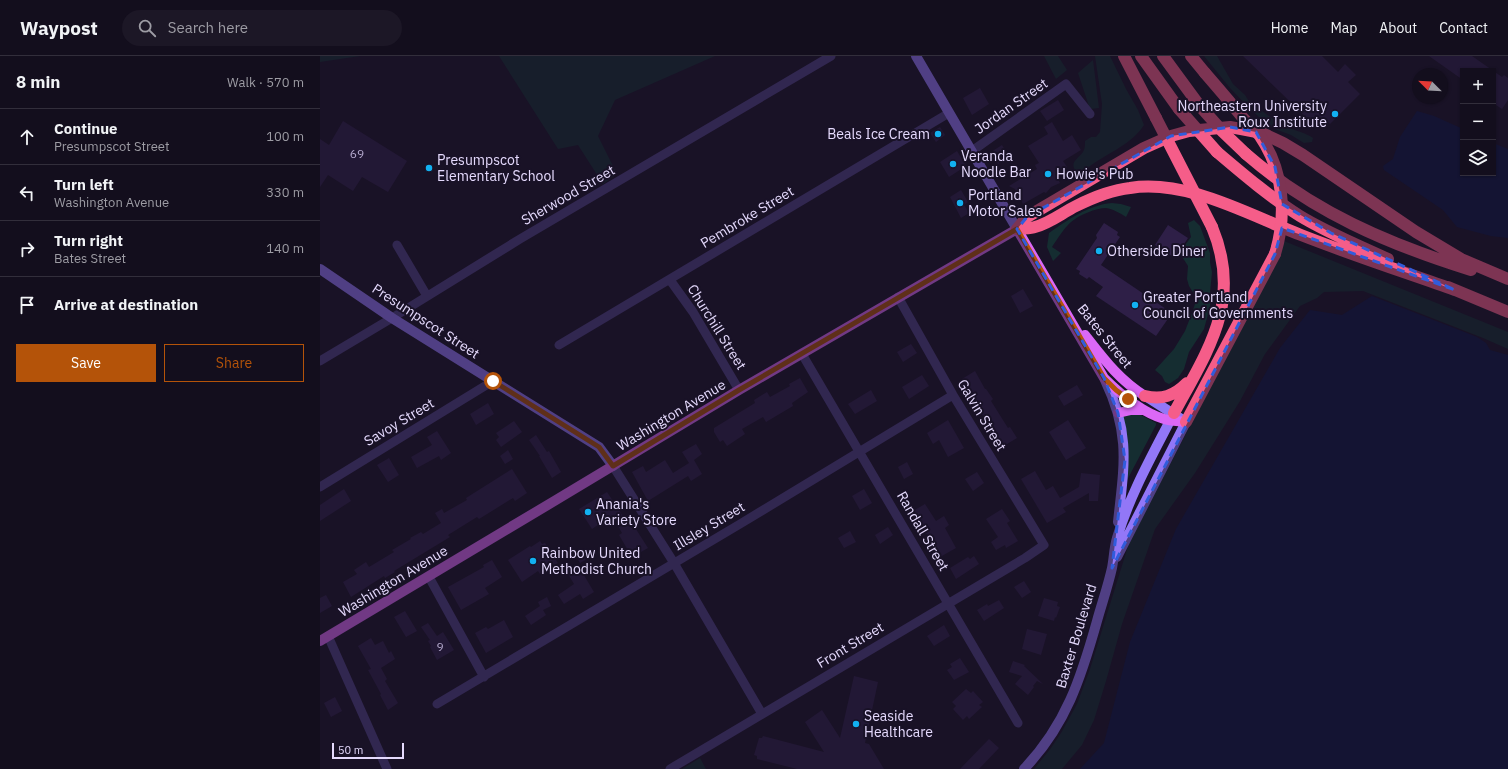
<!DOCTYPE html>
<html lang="en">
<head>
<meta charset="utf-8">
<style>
	:root { --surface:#130e1d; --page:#1c1726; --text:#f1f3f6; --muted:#9d9ca4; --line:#322e3b; --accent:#b45309 }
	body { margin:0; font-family:"IBM Plex Sans",sans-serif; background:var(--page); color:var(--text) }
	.controls { position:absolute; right:12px; top:12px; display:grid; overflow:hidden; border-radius:0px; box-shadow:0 1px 3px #0004 }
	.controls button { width:36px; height:36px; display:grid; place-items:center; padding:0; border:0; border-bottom:1px solid var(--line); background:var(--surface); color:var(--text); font:20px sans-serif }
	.compass { position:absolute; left:1092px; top:12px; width:36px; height:36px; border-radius:50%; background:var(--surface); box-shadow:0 1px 3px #0004; rotate:294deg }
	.scale { position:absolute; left:12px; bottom:10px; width:72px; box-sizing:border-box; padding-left:4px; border:2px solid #e5dafd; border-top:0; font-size:11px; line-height:14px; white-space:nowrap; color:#e5dafd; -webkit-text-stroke:3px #191227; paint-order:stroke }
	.stop { position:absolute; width:12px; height:12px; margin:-9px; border:3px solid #b45309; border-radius:50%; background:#fff }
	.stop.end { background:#b45309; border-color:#fff; box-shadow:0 1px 4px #0008 }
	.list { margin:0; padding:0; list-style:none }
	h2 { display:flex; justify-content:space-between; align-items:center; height:52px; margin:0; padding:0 16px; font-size:17px }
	h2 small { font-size:13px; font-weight:400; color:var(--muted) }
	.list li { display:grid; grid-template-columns:26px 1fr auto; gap:12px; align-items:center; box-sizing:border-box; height:56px; padding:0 16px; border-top:1px solid var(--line) }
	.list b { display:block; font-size:15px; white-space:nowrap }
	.list p { margin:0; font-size:13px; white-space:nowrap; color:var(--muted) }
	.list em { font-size:13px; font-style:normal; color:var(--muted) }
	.actions { display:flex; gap:8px; padding:12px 16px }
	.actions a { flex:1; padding:9px 0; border:1px solid var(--accent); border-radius:0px; text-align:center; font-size:14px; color:var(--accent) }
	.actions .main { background:var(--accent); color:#fff }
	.icon { flex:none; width:22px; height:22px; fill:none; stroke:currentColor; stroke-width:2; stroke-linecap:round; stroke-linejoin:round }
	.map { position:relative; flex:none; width:1188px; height:713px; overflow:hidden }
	header { display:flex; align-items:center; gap:24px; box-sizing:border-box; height:56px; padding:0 20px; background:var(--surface); border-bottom:1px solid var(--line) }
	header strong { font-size:19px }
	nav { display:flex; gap:22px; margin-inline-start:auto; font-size:14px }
	.search { width:280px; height:36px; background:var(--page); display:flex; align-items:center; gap:10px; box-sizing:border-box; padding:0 14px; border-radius:22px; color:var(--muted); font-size:15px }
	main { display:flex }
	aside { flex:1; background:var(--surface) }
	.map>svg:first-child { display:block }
</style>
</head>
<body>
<header>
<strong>Waypost</strong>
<div class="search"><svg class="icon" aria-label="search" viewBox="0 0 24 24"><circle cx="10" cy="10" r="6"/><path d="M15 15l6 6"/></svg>Search here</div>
<nav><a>Home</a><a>Map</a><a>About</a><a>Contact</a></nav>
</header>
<main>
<aside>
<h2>8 min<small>Walk · 570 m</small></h2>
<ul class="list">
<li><svg class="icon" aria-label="ahead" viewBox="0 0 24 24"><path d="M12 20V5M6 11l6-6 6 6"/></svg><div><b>Continue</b><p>Presumpscot Street</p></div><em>100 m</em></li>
<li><svg class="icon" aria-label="left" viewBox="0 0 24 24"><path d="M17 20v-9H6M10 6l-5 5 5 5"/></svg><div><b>Turn left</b><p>Washington Avenue</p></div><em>330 m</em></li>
<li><svg class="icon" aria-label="right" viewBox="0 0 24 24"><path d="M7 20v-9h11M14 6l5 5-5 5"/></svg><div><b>Turn right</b><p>Bates Street</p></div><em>140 m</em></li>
<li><svg class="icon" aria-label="arrive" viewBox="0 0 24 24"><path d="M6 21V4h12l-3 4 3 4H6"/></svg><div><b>Arrive at destination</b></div></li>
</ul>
<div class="actions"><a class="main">Save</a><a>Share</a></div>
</aside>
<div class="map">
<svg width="1188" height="713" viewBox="0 0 1188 713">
	<rect width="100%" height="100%" fill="#191227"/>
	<!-- green -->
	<path fill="#152d31" d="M 0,0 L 40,0 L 0,6 Z
		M 179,0 L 395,0 L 295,44 L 278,80 L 297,118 L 283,128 L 258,89 L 238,93 Z
		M 724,0 L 738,0 L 747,14 L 736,23 Z
		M 775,0 L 790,0 L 806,33 L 818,54 L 824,69 C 810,91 783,98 764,115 L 757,116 C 748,107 758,103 763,96 C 765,93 765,89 765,85 L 771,81 L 776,81 L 780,76 L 782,48 Z
		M 884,0 L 897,0 L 913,28 L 925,39 L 930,47 L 934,48 C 944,58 959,67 972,73 C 979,76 986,77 993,82 L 992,86 L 984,87 L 971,79 L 952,72 L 948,69 L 929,52 L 910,32 Z
		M 773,4 L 779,52 L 770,53 L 758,17 Z
		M 792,147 L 801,148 L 811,151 L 806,161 C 800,157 793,153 786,152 C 776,152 759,159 751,166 C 744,172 738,182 732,191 L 741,197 L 733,205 L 727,191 L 729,177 C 748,164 768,149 792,147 Z
		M 874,164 L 880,170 L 890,197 L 890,206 L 892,216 L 890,237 L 890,251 L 884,273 L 869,296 L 864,313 L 858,322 L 849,328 L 845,326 L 842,320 L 835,314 L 854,293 L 865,275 L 872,257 L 875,248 L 874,238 L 869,230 L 867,223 L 868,210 L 861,199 L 862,193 L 871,181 L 868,167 Z
		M 964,185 L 1188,276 L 1188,293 L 1163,282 L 1043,235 L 1004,236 L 997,242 L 980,250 L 945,298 L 920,345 L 875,417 L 835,473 L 802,568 L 786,625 L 774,664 L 762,689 L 742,713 L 714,713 L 731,692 L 741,677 L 757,648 L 770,613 L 809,487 L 889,334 Z
		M 815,356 L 836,367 L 836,369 L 804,430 L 802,358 Z
		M 380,702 L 386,713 L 362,713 Z"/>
	<!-- water -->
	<path fill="#0e1744" d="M 1097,55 L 1114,60 L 1143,73 L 1143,117 L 1173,117 L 1173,87 L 1188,93 L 1188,182 L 1171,180 L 1137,171 L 1123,154 L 1064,114 L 1063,110 L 1073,103 L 1080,81 Z
		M 1052,240 L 1157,281 L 1166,287 L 1170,294 L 1188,299 L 1188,713 L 760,713 L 784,687 L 810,586 L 856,473 L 960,292 L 990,254 L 1022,259 Z"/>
	<!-- building -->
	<path fill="#2e1f47" d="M 923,0 L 1002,0 L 1018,16 L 1025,8 L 1036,19 L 1028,26 L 1040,38 L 1010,68 L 1004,62 L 1000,67 L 995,61 L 991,66 Z
		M 1109,0 L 1152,0 L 1182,21 L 1184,19 L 1188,22 L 1188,44 L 1182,53 L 1173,47 L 1173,15 L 1143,15 L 1143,24 Z
		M 660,32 L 669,48 L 652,59 L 643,42 Z
		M 738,44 L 744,54 L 727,65 L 720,55 Z
		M 23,65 L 87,105 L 68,136 L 42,121 L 33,135 L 8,119 L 0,131 L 0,83 L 9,89 Z
		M 732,66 L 743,85 L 752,79 L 761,94 L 743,105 L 747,111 L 735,118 L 740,127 L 731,131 L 726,137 L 724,136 L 703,148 L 695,133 L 689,130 L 717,113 L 715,109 L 719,107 L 708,90 L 728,78 L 724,71 Z
		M 620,71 L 625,79 L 616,86 L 610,77 Z
		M 682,89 L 689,101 L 678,108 L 671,96 Z
		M 637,95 L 646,110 L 629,121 L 620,106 Z
		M 641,134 L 648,146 L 644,149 L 649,157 L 641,162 L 630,141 Z
		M 784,167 L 798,176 L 797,179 L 800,181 L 781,209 L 852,257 L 836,280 L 776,240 L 783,231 L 769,221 L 767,223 L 759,218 L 760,215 L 756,213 L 777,182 L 776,179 Z
		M 848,169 L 868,182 L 855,202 L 835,189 Z
		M 703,233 L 713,250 L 700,257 L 691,240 Z
		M 591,288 L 597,297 L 583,306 L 577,296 Z
		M 655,315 L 665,333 L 666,333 L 673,343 L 671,345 L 688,372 L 690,371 L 697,382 L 682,391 L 652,342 L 653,341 L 642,323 Z
		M 602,319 L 609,330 L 589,343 L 582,331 Z
		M 480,322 L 488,336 L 472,347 L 473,350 L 446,366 L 443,361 L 422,373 L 425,378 L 407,390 L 403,384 L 400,386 L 394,376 L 394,372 L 435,347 L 434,344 L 447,336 L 450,341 L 470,330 L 469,328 Z
		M 757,329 L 763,339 L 744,350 L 738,340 Z
		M 551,334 L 557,345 L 535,358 L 528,348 Z
		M 168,347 L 174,358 L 156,369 L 150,358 Z
		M 628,364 L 644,392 L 628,401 L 619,384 L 613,388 L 607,377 Z
		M 748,364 L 766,392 L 746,404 L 729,376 Z
		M 194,365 L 202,376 L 181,391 L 176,384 L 179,381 L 176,377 Z
		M 117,375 L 131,397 L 121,404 L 119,400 L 97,412 L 91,401 L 112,389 L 107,381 Z
		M 216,379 L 227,396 L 229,395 L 241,416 L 232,422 L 219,400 L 220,400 L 209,384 Z
		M 376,388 L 382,398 L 374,404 L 382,418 L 371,425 L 368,420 L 328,445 L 312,416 L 323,410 L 326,416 L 345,404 L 353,417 L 369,407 L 362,396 Z
		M 188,394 L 193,403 L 185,408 L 180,400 Z
		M 69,402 L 79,419 L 68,426 L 57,409 Z
		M 587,406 L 593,418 L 584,423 L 578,411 Z
		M 192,413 L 207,437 L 195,445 L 193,442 L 159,463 L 157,461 L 128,479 L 130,481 L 74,515 L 75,516 L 65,522 L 64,520 L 31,541 L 23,526 L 37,518 L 34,514 L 46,506 L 49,511 L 74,496 L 72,494 L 91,483 L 90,482 L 101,476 L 103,478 L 121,467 L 115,457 L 122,453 L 124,457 L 147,444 L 146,442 Z
		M 715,415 L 726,434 L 733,430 L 740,442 L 759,431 L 761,417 L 780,419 L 778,445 L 769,445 L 769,437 L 743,452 L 746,456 L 727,467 L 701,423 Z
		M 657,416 L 664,427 L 653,435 L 645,423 Z
		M 24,433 L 31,445 L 0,465 L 0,449 Z
		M 544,433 L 552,447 L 540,454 L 532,440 Z
		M 287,436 L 311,472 L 314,470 L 328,492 L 312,501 L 299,479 L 302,477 L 294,463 L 290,466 L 288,462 L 272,473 L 259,453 Z
		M 605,448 L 616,465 L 624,460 L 629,469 L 625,472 L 636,492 L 620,501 L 593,455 Z
		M 682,453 L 690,465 L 687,467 L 698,485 L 686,492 L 685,489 L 676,494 L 671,486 L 678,481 L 666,463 Z
		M 568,471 L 573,479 L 560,488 L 555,479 Z
		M 530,475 L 536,486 L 524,492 L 518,482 Z
		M 220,485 L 222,488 L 225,487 L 238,507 L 220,518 L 218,515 L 202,526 L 188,504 L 210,490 L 211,491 Z
		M 265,495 L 269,502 L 260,507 L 256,500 Z
		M 654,500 L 659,508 L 636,523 L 630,512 L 648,501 L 650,503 Z
		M 172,504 L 182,521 L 165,532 L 169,538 L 141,554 L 128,531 L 164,511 L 163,509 Z
		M 259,511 L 274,536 L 263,543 L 260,538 L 244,548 L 238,539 L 254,528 L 248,518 Z
		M 704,525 L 711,536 L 702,542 L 694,531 Z
		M 6,539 L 12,550 L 0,557 L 0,542 Z
		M 227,541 L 231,550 L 223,554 L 226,559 L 211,569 L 205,560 L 220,550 L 218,546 Z
		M 724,542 L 738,546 L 737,550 L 740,551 L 736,562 L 735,561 L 734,565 L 718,560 Z
		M 679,544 L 684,552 L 664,565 L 657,554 L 667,548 L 668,550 Z
		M 85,555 L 97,575 L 86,581 L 74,561 Z
		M 184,564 L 193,581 L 166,597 L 155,577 L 166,571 L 168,573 Z
		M 108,567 L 117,580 L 123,576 L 134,594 L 117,604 L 110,591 L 111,590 L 108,585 L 110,584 L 101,571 Z
		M 624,569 L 630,580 L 614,590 L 607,580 Z
		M 707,573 L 727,578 L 721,599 L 702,593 Z
		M 51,582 L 55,589 L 63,585 L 69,597 L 71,595 L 75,603 L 61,612 L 67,623 L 65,625 L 78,647 L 68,654 L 60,639 L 61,638 L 48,614 L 51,613 L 38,590 Z
		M 640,602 L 649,616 L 634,624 L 627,614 L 632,611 L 630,608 Z
		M 693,605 L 705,609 L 704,610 L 723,628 L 717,625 L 713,630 L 714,631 L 708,639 L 695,628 L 702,620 L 689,616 Z
		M 534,620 L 558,626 L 545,687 L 549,688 L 564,713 L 477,713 L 437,703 L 437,700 L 434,699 L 439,682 L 442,682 L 443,680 L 504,696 L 485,666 L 502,654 L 520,682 Z
		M 646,633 L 651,637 L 653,635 L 663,646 L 659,649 L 662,651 L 649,663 L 647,660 L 643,664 L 633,653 L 636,650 L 632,646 Z
		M 15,641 L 22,655 L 11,661 L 4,647 Z
		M 669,683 L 679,692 L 659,713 L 640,713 Z"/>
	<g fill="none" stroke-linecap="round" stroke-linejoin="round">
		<!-- street -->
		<path stroke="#4f4083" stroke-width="9" d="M 652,95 L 746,28 L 770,58
			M 77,189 L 107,240
			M 350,224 L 373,256 L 419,334
			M 239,289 L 629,57
			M 482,298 L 698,667
			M 0,305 L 72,262 L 200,183 L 511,0
			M 293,410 L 354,507 L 442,658
			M 0,431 L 173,325
			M 109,521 L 164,621
			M 8,580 L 67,713
			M 117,648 L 420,468 L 633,339
			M 350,713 L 705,502 L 724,489 L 633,339 L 578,241"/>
		<!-- secondary -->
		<path stroke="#9277f7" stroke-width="10" d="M 596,0 L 697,173
			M 0,213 L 72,262 L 279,391 L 293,410
			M 785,324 C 811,378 804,410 798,466
			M 797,501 L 866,366 L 827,341
			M 704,713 C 746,669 761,622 777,565 C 782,547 788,530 792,512 C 794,502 794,492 797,482 C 810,438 833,398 854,357"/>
		<!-- primary -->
		<path stroke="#db68f6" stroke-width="10" d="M 765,279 C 783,302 799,324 825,340
			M 798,357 L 811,354 L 824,354
			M 0,585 L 236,444 L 419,334 L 697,173 L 784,322 C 800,338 821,356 844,363 C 851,365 858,365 866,366"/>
		<!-- highway -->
		<path stroke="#f55d89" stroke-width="12" d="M 804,0 L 836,62
			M 821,0 L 859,53
			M 843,0 L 879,49
			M 871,0 L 885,17
			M 897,96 C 924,119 950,141 980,160 C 1008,177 1038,189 1068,203
			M 926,98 C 993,156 1068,188 1151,214
			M 697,173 L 707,161 L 824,92 L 851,80 L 869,75 L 910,71 L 921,73 L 942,77 L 963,87 L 983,99 L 1096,176 L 1141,203 L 1188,223
			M 697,173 C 703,172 710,173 715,171 C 730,167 742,157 756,150 C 772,142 792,134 810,132 C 867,123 929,159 981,179 C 1032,199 1084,216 1135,234
			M 1128,231 L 1188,256
			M 825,340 C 842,344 854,340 867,327
			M 854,357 C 888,294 923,245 892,171
			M 866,366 L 955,198"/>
		<!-- highway-bridge -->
		<path stroke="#f55d89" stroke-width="12" d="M 885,17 C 898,32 911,47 923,62 C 929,68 935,74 940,80 C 964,115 967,159 955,198
			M 879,49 L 903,76 L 926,98
			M 859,53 L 897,96
			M 836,62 L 892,171"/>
	</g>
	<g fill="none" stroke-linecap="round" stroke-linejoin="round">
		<!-- route -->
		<path stroke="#b45309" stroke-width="5" d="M 173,325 L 279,391 L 293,410 L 419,334 L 697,173 L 784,322 L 796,334 L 808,343"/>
	</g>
	<!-- marked area -->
	<path d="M0 0H1188V713H0ZM 910,71 L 936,76 L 955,111 L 962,148 L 1011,177 L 1135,234 L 962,172 L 955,198 L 941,225 L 792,512 L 805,404 L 798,357 L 784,322 L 697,173 L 707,161 L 851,80 Z" fill="#191227" fill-opacity=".55" fill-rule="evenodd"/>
	<path fill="none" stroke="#315cdc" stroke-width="3" stroke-dasharray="8 5" stroke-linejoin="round" d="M 910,71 L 936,76 L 955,111 L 962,148 L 1011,177 L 1135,234 L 962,172 L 955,198 L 941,225 L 792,512 L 805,404 L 798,357 L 784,322 L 697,173 L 707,161 L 851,80 Z"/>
	<!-- markers -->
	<g fill="#12b1f1" stroke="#191227" stroke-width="1.5">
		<circle cx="1015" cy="58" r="4"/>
		<circle cx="618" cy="78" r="4"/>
		<circle cx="633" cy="108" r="4"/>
		<circle cx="109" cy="112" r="4"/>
		<circle cx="728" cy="118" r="4"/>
		<circle cx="640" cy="147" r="4"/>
		<circle cx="779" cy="195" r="4"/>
		<circle cx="815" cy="249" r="4"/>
		<circle cx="268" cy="456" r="4"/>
		<circle cx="213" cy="505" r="4"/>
		<circle cx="536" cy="668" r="4"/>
	</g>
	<g text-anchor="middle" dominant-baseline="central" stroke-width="4" stroke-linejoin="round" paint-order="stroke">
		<!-- number labels -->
		<g font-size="12" fill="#b7abd0">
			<text x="37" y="97">69</text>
			<text x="120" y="590">9</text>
		</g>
		<!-- street labels -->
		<g font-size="14" fill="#e5dafd" stroke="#191227">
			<text transform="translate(691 50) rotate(-35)">Jordan Street</text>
			<text transform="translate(248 139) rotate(-30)">Sherwood Street</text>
			<text transform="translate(427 161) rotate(-31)">Pembroke Street</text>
			<text transform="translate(106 265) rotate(33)">Presumpscot Street</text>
			<text transform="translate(397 271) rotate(58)">Churchill Street</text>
			<text transform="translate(785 280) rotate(51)">Bates Street</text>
			<text transform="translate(351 359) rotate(-31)">Washington Avenue</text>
			<text transform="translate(662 359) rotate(59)">Galvin Street</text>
			<text transform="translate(79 366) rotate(-31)">Savoy Street</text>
			<text transform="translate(389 470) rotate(-31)">Illsley Street</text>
			<text transform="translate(603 475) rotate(60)">Randall Street</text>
			<text transform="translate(73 525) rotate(-31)">Washington Avenue</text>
			<text transform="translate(756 580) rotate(-73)">Baxter Boulevard</text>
			<text transform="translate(530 589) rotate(-31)">Front Street</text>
		</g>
		<!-- poi labels -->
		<g font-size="14" fill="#e5dafd" stroke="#191227" text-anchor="start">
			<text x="1007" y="50" text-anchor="end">Northeastern University<tspan x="1007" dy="16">Roux Institute</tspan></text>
			<text x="610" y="78" text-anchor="end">Beals Ice Cream</text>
			<text x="641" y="100">Veranda<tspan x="641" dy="16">Noodle Bar</tspan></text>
			<text x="117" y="104">Presumpscot<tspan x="117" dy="16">Elementary School</tspan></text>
			<text x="736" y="118">Howie's Pub</text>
			<text x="648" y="139">Portland<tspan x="648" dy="16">Motor Sales</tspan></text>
			<text x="787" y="195">Otherside Diner</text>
			<text x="823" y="241">Greater Portland<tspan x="823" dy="16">Council of Governments</tspan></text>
			<text x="276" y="448">Anania's<tspan x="276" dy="16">Variety Store</tspan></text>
			<text x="221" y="497">Rainbow United<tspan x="221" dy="16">Methodist Church</tspan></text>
			<text x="544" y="660">Seaside<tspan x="544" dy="16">Healthcare</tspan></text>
		</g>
	</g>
</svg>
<div class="controls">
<button>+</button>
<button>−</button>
<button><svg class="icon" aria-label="layers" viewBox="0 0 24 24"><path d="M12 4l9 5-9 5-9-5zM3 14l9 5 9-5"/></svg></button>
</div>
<svg class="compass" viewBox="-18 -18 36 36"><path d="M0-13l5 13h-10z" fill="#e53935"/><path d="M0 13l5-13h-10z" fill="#9d9ca4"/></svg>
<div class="scale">50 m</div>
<div class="stop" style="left:173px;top:325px"></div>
<div class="stop end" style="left:808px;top:343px"></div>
</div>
</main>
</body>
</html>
